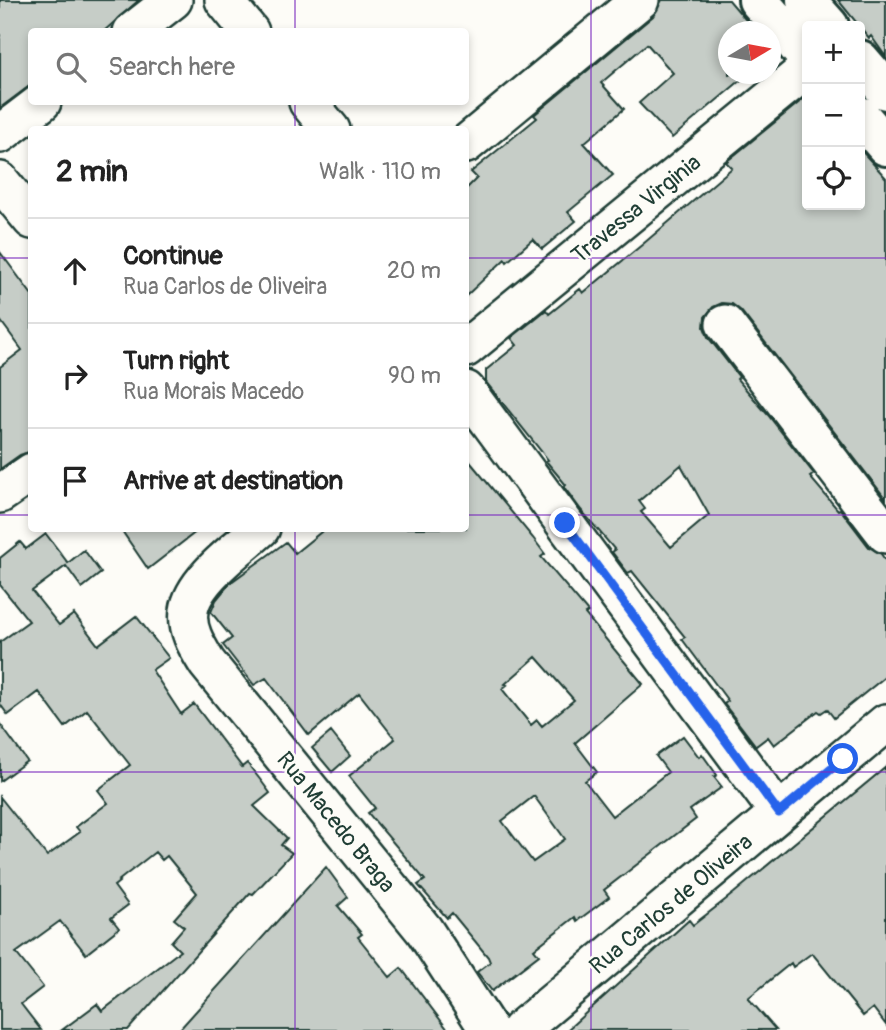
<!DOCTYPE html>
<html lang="en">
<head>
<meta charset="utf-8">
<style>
	:root { --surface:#fff; --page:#f2f2f2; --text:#222; --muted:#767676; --line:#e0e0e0 }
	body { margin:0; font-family:Pangolin,sans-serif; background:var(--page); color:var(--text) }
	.controls { position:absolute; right:21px; top:21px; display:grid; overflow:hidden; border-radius:7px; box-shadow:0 4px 10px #0003 }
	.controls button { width:63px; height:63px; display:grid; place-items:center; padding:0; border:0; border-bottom:2px solid var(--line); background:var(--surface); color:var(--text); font:35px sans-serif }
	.compass { position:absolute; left:718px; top:21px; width:63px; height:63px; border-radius:50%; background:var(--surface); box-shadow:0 4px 10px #0003; rotate:80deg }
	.stop { position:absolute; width:21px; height:21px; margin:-16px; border:5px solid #2563eb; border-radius:50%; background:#fff }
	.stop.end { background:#2563eb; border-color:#fff; box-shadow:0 2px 7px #0008 }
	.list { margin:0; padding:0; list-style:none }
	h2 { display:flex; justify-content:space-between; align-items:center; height:91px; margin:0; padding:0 28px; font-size:30px }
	h2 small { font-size:23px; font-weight:400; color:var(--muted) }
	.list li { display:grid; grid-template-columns:46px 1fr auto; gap:21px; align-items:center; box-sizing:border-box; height:105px; padding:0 28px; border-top:2px solid var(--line) }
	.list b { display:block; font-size:26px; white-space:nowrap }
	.list p { margin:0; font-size:23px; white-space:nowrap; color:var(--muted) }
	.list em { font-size:23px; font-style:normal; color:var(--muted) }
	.icon { flex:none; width:38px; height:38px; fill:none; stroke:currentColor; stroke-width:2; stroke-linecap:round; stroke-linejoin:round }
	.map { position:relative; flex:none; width:886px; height:1030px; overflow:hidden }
	.search { position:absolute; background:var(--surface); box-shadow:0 4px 10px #0003; left:28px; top:28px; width:441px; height:77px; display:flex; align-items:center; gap:18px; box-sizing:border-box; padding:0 24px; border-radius:7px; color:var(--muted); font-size:26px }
	.panel { position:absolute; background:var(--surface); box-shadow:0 4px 10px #0003; left:28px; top:126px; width:441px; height:406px; border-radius:7px }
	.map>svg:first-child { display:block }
</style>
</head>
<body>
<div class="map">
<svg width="886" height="1030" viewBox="0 0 886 1030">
	<rect width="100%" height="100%" fill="#fdfcf7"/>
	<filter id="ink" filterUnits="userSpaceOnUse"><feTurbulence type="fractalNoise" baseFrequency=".0143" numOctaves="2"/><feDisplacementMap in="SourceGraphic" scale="14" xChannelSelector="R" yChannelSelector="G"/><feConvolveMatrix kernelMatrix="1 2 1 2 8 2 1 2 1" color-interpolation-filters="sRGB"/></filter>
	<g filter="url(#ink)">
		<!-- building -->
		<path fill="#c6cdc7" stroke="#1f3d34" stroke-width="2" fill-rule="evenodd" d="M 0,0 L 139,0 L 103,32 L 32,32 L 32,84 L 0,108 Z
			M 662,0 L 729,0 L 756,32 L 729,32 L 729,74 L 748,74 L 672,138 L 639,103 L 673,73 L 647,44 L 601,83 L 624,109 L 584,143 L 613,175 L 568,212 L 576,221 L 542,249 L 533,239 L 507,262 L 505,259 L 466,296 L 466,189 L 477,178 L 471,172 L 537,118 L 534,115 L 653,16 Z
			M 838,0 L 886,0 L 886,57 L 871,36 L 869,38 Z
			M 807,96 L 807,205 L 860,205 L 860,149 L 886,178 L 886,499 L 741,311 L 732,304 L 722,303 L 713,307 L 705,317 L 704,327 L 708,337 L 739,377 L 737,379 L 768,415 L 814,474 L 810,477 L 838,510 L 840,509 L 869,547 L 881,554 L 886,561 L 886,676 L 834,718 L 827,709 L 821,713 L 818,711 L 774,745 L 768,737 L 756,746 L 724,704 L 728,701 L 682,639 L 685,637 L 632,571 L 628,573 L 612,552 L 615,550 L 581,510 L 564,487 L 566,485 L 546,461 L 548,460 L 486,382 L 486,370 L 517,345 L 511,338 L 546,310 L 549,314 L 580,289 L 583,293 L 643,244 L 732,168 L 726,162 ZM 681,465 L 709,515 L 671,547 L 641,512 L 645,509 L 639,501 Z
			M 0,252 L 32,295 L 32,451 L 20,455 L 0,469 L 0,367 L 22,350 L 0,320 Z
			M 466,457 L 533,538 L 545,554 L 541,557 L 588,612 L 585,614 L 643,684 L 575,743 L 597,772 L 585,781 L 612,816 L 668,772 L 656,756 L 683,736 L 699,757 L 702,754 L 717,775 L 714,777 L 722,787 L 690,810 L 696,819 L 604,890 L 609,897 L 577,921 L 575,917 L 534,949 L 539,955 L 492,991 L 477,972 L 490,962 L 488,957 L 452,913 L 447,918 L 418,885 L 425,880 L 368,813 L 375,808 L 349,776 L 395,739 L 359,693 L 309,735 L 266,678 L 254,685 L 223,645 L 232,638 L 211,612 L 216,600 L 230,583 L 286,542 L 295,553 L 326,528 L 466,528 ZM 536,657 L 574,700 L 542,726 L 537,720 L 531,725 L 502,689 L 507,685 L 505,684 ZM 534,796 L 565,839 L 533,862 L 502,821 Z
			M 120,528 L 201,528 L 148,569 Z
			M 46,534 L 68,563 L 84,550 L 101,573 L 82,588 L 66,566 L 32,591 L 59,625 L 74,614 L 98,645 L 136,616 L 169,658 L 152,670 L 181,714 L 194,704 L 242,767 L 247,763 L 262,782 L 270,793 L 254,806 L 287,838 L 281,845 L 292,853 L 253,894 L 250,893 L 128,1030 L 62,1030 L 97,1004 L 102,1011 L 180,951 L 171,942 L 184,927 L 174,919 L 197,893 L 167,856 L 162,860 L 155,852 L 118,881 L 119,882 L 114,886 L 128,905 L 111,918 L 119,928 L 86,954 L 60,921 L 16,953 L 43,987 L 21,1004 L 41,1030 L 0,1030 L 0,797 L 47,856 L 80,832 L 76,827 L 108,803 L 98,790 L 130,765 L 87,710 L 65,727 L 39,692 L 8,715 L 0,704 L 0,642 L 29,621 L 0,585 L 0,558 L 20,542 L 26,549 Z
			M 0,724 L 27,761 L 0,781 Z
			M 331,732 L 350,756 L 332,772 L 312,748 Z
			M 886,767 L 886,1025 L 873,1008 L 863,1016 L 812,953 L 793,967 L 791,963 L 748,998 L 776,1030 L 567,1030 L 689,920 L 693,925 L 734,893 Z
			M 326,867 L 348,897 L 338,906 L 362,934 L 358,937 L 390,977 L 401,968 L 448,1030 L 179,1030 Z"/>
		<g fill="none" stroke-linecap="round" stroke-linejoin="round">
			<!-- minor casing -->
			<g stroke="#1f3d34" stroke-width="42">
				<path id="minor" d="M 224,0 L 250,32
					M 132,32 L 173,0
					M 308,102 L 331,130
					M 0,134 L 42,102
					M 466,144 L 640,0
					M 0,181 L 32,220
					M 725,324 L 886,534
					M 466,348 L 807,69
					M 466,390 L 779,813
					M 0,494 L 32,472
					M 261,528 C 238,549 193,580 189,611 C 186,630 198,648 207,663 L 424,930 L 489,1030
					M 520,1030 L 886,723"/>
			</g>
			<!-- major casing -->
			<g stroke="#1f3d34" stroke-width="44">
				<path id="major" d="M 758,0 L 807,57
					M 806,0 L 829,26
					M 860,60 L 886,90
					M 860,116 L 886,146"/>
			</g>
			<!-- minor -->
			<use href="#minor" stroke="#fdfcf7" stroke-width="37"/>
			<!-- major -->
			<use href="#major" stroke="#fdfcf7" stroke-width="38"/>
		</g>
	</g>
	<g fill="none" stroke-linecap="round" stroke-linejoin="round" filter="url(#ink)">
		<!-- route -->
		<path stroke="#2563eb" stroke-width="9" d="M 565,523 L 779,813 L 843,759"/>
	</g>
	<!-- grid -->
	<path fill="none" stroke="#7b2cbf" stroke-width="2" stroke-opacity="0.55" d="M 295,0 L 295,32M 591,0 L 591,1030M 295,102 L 295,130M 0,258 L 32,258M 466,258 L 886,258M 0,515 L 32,515M 466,515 L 886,515M 295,528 L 295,1030M 0,772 L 886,772"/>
	<g text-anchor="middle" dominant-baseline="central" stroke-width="5" stroke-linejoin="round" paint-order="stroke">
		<!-- street labels -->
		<g font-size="23" fill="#1f3d34" stroke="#fdfcf7">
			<text transform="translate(636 209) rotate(-39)">Travessa Virginia</text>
			<text transform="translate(336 822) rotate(51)">Rua Macedo Braga</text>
			<text transform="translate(671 904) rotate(-40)">Rua Carlos de Oliveira</text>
		</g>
	</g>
</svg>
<div class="controls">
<button>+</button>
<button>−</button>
<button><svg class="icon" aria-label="locate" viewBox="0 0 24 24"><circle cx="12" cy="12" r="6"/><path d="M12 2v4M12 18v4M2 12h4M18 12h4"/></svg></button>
</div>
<svg class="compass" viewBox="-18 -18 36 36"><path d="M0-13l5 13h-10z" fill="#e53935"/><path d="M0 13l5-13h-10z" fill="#767676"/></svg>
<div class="stop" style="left:843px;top:759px"></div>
<div class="stop end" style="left:565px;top:523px"></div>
<div class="search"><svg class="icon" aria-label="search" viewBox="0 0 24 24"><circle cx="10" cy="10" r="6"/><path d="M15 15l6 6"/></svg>Search here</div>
<section class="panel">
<h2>2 min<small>Walk · 110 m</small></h2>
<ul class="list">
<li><svg class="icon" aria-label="ahead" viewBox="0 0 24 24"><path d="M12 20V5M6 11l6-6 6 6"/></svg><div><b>Continue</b><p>Rua Carlos de Oliveira</p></div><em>20 m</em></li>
<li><svg class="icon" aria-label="right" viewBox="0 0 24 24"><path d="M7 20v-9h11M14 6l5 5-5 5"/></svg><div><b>Turn right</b><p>Rua Morais Macedo</p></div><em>90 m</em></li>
<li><svg class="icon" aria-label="arrive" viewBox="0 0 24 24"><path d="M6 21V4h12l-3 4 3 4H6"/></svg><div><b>Arrive at destination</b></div></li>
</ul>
</section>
</div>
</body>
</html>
